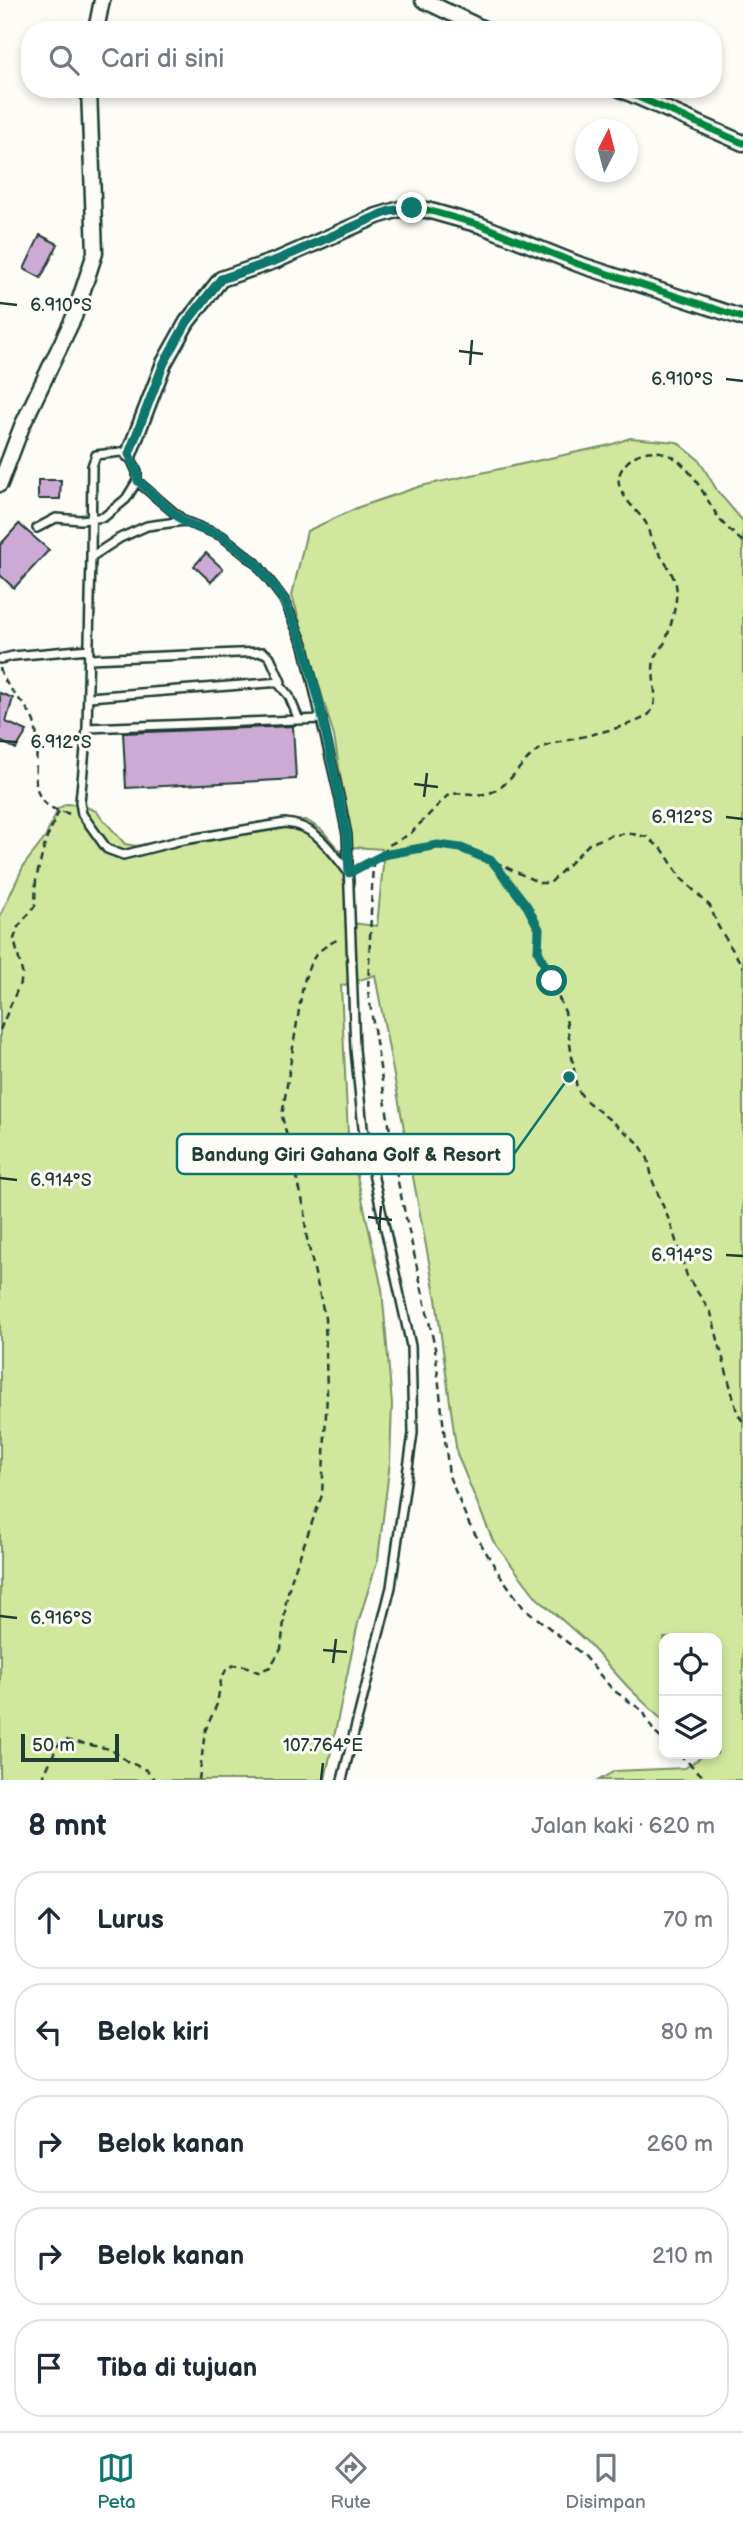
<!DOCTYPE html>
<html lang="id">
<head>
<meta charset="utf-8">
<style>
	:root { --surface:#fff; --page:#f6f6f7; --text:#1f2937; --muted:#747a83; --line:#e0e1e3; --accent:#0f766e }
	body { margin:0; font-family:"Balsamiq Sans",sans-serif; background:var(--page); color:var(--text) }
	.controls { position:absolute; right:21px; bottom:21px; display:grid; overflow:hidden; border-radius:14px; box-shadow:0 4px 10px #0003 }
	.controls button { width:63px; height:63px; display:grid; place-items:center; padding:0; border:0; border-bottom:2px solid var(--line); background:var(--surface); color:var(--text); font:35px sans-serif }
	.compass { position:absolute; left:575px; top:119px; width:63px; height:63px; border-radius:50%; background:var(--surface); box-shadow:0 4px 10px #0003; rotate:6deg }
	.scale { position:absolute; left:21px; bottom:18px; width:98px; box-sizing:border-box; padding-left:7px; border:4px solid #1f3d34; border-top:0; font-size:19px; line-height:24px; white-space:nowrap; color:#1f3d34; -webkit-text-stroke:5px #fdfcf7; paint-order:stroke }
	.stop { position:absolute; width:21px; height:21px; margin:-16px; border:5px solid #0f766e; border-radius:50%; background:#fff }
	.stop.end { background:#0f766e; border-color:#fff; box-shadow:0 2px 7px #0008 }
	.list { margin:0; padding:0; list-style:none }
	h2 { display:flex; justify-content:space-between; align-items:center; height:91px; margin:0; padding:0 28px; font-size:30px }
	h2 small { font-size:23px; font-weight:400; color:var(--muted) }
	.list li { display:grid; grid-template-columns:46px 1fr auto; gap:21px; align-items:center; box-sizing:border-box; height:98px; margin:0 14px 14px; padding:0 14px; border:2px solid var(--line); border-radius:28px }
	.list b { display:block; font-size:26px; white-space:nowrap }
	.list em { font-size:23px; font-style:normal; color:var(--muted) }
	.icon { flex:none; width:38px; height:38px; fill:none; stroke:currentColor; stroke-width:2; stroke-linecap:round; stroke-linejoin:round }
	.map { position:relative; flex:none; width:743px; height:1780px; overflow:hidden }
	.search { position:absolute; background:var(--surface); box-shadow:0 4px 10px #0003; left:21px; right:21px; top:21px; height:77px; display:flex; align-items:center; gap:18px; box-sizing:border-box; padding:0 24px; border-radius:28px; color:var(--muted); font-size:26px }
	.sheet { height:651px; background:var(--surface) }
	nav { display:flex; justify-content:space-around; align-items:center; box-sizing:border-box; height:98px; border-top:2px solid var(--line); background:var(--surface); font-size:19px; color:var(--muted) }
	nav a { display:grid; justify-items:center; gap:4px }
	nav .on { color:var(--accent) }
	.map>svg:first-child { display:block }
</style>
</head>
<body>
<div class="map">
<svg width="743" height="1780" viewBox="0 0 743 1780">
	<rect width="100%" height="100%" fill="#fdfcf7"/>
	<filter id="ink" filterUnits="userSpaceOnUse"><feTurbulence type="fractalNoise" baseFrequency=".0143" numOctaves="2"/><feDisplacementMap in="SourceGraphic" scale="14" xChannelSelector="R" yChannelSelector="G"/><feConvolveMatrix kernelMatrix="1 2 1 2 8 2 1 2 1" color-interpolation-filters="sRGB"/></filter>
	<g filter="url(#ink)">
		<!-- green -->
		<path fill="#d0e79d" stroke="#789268" stroke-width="2" d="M 630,438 L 677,442 L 699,460 L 718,492 L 743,521 L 743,1780 L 599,1780 L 615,1771 L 685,1768 L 700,1758 L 697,1754 L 717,1754 L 717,1638 L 664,1638 L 664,1722 L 628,1687 L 587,1642 L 537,1598 L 493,1541 L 457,1454 L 436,1299 L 375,975 L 341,986 L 348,1135 L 382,1289 L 392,1404 L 390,1462 L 378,1559 L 358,1623 L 325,1780 L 0,1780 L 0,916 L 24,865 L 45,838 L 58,809 L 66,804 L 82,805 L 96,811 L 125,844 L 136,846 L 191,834 L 240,829 L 259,822 L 306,820 L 322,830 L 350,863 L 354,880 L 351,923 L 377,926 L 383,865 L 382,849 L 352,847 L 334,736 L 292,595 L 307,531 L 359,507 L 421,486 L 610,445 Z"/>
		<!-- building -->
		<path fill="#cdaad5" stroke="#1f3d34" stroke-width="2" d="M 40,235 L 58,244 L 41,278 L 24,269 Z
			M 38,480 L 61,480 L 60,499 L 38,499 Z
			M 19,524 L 49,550 L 14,588 L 0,575 L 0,545 Z
			M 206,553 L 223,569 L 211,582 L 194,566 Z
			M 0,693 L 13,698 L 6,722 L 27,731 L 16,749 L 0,741 Z
			M 293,726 L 296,779 L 126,788 L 123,733 Z"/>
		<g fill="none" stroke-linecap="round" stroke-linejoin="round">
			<!-- lane casing -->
			<g stroke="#1f3d34" stroke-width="12">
				<path id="lane" d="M 37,528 L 56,518 L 81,520 L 104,517 L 126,499 L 137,481
					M 91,557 L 92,466 L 96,455 L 121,452 L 129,454 L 137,472 L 137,481 L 184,521
					M 0,659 L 13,656 L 89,649
					M 279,684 L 289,696 L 299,720
					M 89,697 L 281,682 L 270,657 L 263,652 L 89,659
					M 87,728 L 322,719
					M 342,1780 L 391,1587 L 413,1433 L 411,1346 L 363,1128 L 355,1049 L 347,835 L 340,800 L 304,646 L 284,600 L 256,563 L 222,536 L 184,521 L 147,526 L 120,538 L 91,557 L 87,728 L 80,802 L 82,814 L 107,849 L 123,855 L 178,841 L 285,823 C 316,825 331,851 349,873"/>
			</g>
			<!-- street casing -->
			<g stroke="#1f3d34" stroke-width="19">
				<path id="street" d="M 423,0 L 486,30
					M 96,30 L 102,0
					M 620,89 L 743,143
					M 129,454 L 164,363 L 187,322 L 221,279 L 277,260 L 377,216 L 400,209 L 427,210 L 480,225 L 578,264 L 743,318
					M 0,484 L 22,426 L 74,317 L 95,253 L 89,89"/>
			</g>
			<!-- path -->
			<path stroke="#1f3d34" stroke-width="2.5" stroke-dasharray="7 5" stroke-linecap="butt" d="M 0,668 C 5,690 27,702 34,722 C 46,760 14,804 71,814
				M 383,855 L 389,845 L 410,834 L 447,796 C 464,788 479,801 498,789 C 517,777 526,752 549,745 C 568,739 641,726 650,713 C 661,699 650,677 654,661 C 656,653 662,649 665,642 C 670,631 679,597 676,585 C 672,569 660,557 653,543 C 649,537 649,529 646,523 C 637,509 609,489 622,469 C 636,447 662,446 681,463 C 697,478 708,502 720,520 C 727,528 735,535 743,542
				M 373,860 L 368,991 L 398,1182 L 435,1348 L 449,1476 L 469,1524 L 498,1572 L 523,1607 L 582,1654 L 613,1690 L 643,1711 L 654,1732 L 664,1741
				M 492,861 L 527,906 L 539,928 L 538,951 L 565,1012 L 577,1089 L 585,1100 L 639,1143 L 648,1159 L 653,1182 L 671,1225 L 687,1276 L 711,1313 L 737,1412 L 743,1422
				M 358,868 C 435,827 468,850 540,883 L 550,883 L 589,844 L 609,836 L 628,833 L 647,837 L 663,850 L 681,878 L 710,906 L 718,926 L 743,967
				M 0,1030 L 23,976 L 14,939 L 18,927 L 35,906 L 36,879 L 46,840 L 59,811
				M 679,1754 L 707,1780
				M 42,1780 L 57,1746 L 66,1740 L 110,1749 L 127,1761 L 146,1770 L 155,1780
				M 199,1780 L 205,1731 L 217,1704 L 221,1680 L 226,1670 L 234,1665 L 245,1666 L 258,1672 L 270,1667 L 281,1649 L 286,1602 L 290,1583 L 322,1495 L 327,1394 L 325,1318 L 306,1234 L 305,1211 L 282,1116 L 303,985 C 311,958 315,950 341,938"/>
			<!-- lane -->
			<use href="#lane" stroke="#fdfcf7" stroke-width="7"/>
			<!-- street -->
			<use href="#street" stroke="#fdfcf7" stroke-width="14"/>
			<!-- cycleway casing -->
			<g stroke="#fdfcf7" stroke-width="11">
				<path id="cycleway" d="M 620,89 L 743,143
					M 129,454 L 164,363 L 187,322 L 221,279 L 277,260 L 377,216 L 400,209 L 427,210 L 480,225 L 578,264 L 743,318"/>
			</g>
			<!-- cycleway -->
			<use href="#cycleway" stroke="#00873e" stroke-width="7"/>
		</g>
	</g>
	<g fill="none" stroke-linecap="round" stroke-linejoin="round" filter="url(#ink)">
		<!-- route -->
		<path stroke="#0f766e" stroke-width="9" d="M 412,208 L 389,211 L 277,260 L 221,279 L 187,322 L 164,363 L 129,454 L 137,472 L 138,481 L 184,522 L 222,536 L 256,563 L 284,600 L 304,646 L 319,701 L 347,835 L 349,873 L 383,855 L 438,845 L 461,848 L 492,861 L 527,906 L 539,929 L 538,951 L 552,981"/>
	</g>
	<!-- ticks -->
	<path fill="none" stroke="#1f3d34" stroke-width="2.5" d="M 0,303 L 17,305M 459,351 L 483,354M 470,365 L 472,340M 726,379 L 743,381M 0,741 L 17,742M 414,784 L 438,787M 424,797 L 427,773M 726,817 L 743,819M 0,1178 L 17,1180M 368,1217 L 392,1220M 379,1230 L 381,1206M 726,1255 L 743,1256M 0,1616 L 17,1618M 323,1650 L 347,1652M 333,1663 L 336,1639M 321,1780 L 323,1763"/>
	<g font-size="18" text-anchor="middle" fill="#1f3d34" stroke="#fdfcf7" stroke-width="6" stroke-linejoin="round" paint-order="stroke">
		<text x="61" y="311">6.910°S</text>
		<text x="682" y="385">6.910°S</text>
		<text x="61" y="748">6.912°S</text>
		<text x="682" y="823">6.912°S</text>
		<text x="61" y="1186">6.914°S</text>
		<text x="682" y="1261">6.914°S</text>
		<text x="61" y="1624">6.916°S</text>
		<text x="323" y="1751">107.764°E</text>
	</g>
	<!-- callouts -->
	<path fill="none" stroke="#0f766e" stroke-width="2.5" d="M569 1077L514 1154"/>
	<circle fill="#0f766e" stroke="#fdfcf7" stroke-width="2.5" cx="569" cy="1077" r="7"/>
	<rect fill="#fdfcf7" stroke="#0f766e" stroke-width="2.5" x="177" y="1134" width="337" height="40" rx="7"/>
	<g font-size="19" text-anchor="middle" font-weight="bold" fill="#1f3d34">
		<text x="346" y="1161">Bandung Giri Gahana Golf &amp; Resort</text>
	</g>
</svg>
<div class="controls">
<button><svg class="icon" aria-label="locate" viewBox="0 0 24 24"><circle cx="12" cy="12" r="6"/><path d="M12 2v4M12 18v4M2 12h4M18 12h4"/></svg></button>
<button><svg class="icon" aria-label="layers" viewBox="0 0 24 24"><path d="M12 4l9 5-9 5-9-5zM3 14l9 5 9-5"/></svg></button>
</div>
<svg class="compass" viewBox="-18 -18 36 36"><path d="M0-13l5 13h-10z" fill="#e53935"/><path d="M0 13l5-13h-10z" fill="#747a83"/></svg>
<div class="scale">50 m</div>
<div class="stop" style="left:552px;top:981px"></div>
<div class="stop end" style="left:412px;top:208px"></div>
<div class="search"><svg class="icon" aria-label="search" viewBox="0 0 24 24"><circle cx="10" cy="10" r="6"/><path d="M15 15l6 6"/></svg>Cari di sini</div>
</div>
<section class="sheet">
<h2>8 mnt<small>Jalan kaki · 620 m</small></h2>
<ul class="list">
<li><svg class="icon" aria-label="ahead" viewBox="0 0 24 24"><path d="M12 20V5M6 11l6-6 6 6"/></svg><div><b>Lurus</b></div><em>70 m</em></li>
<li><svg class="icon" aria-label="left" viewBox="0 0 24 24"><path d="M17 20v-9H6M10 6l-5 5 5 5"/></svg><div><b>Belok kiri</b></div><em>80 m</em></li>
<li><svg class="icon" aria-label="right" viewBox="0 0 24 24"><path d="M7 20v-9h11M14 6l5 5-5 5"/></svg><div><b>Belok kanan</b></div><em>260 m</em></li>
<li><svg class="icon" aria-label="right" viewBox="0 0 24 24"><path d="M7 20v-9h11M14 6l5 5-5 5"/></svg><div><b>Belok kanan</b></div><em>210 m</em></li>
<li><svg class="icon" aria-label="arrive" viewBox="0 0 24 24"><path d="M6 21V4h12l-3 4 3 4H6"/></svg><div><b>Tiba di tujuan</b></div></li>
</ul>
</section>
<nav>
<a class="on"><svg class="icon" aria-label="map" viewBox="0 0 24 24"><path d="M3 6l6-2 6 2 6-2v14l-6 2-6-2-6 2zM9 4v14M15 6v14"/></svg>Peta</a>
<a><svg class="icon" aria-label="directions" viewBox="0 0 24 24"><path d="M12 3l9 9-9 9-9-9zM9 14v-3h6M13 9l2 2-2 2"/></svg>Rute</a>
<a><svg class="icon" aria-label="saved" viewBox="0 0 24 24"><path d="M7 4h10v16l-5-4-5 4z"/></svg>Disimpan</a>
</nav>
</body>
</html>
